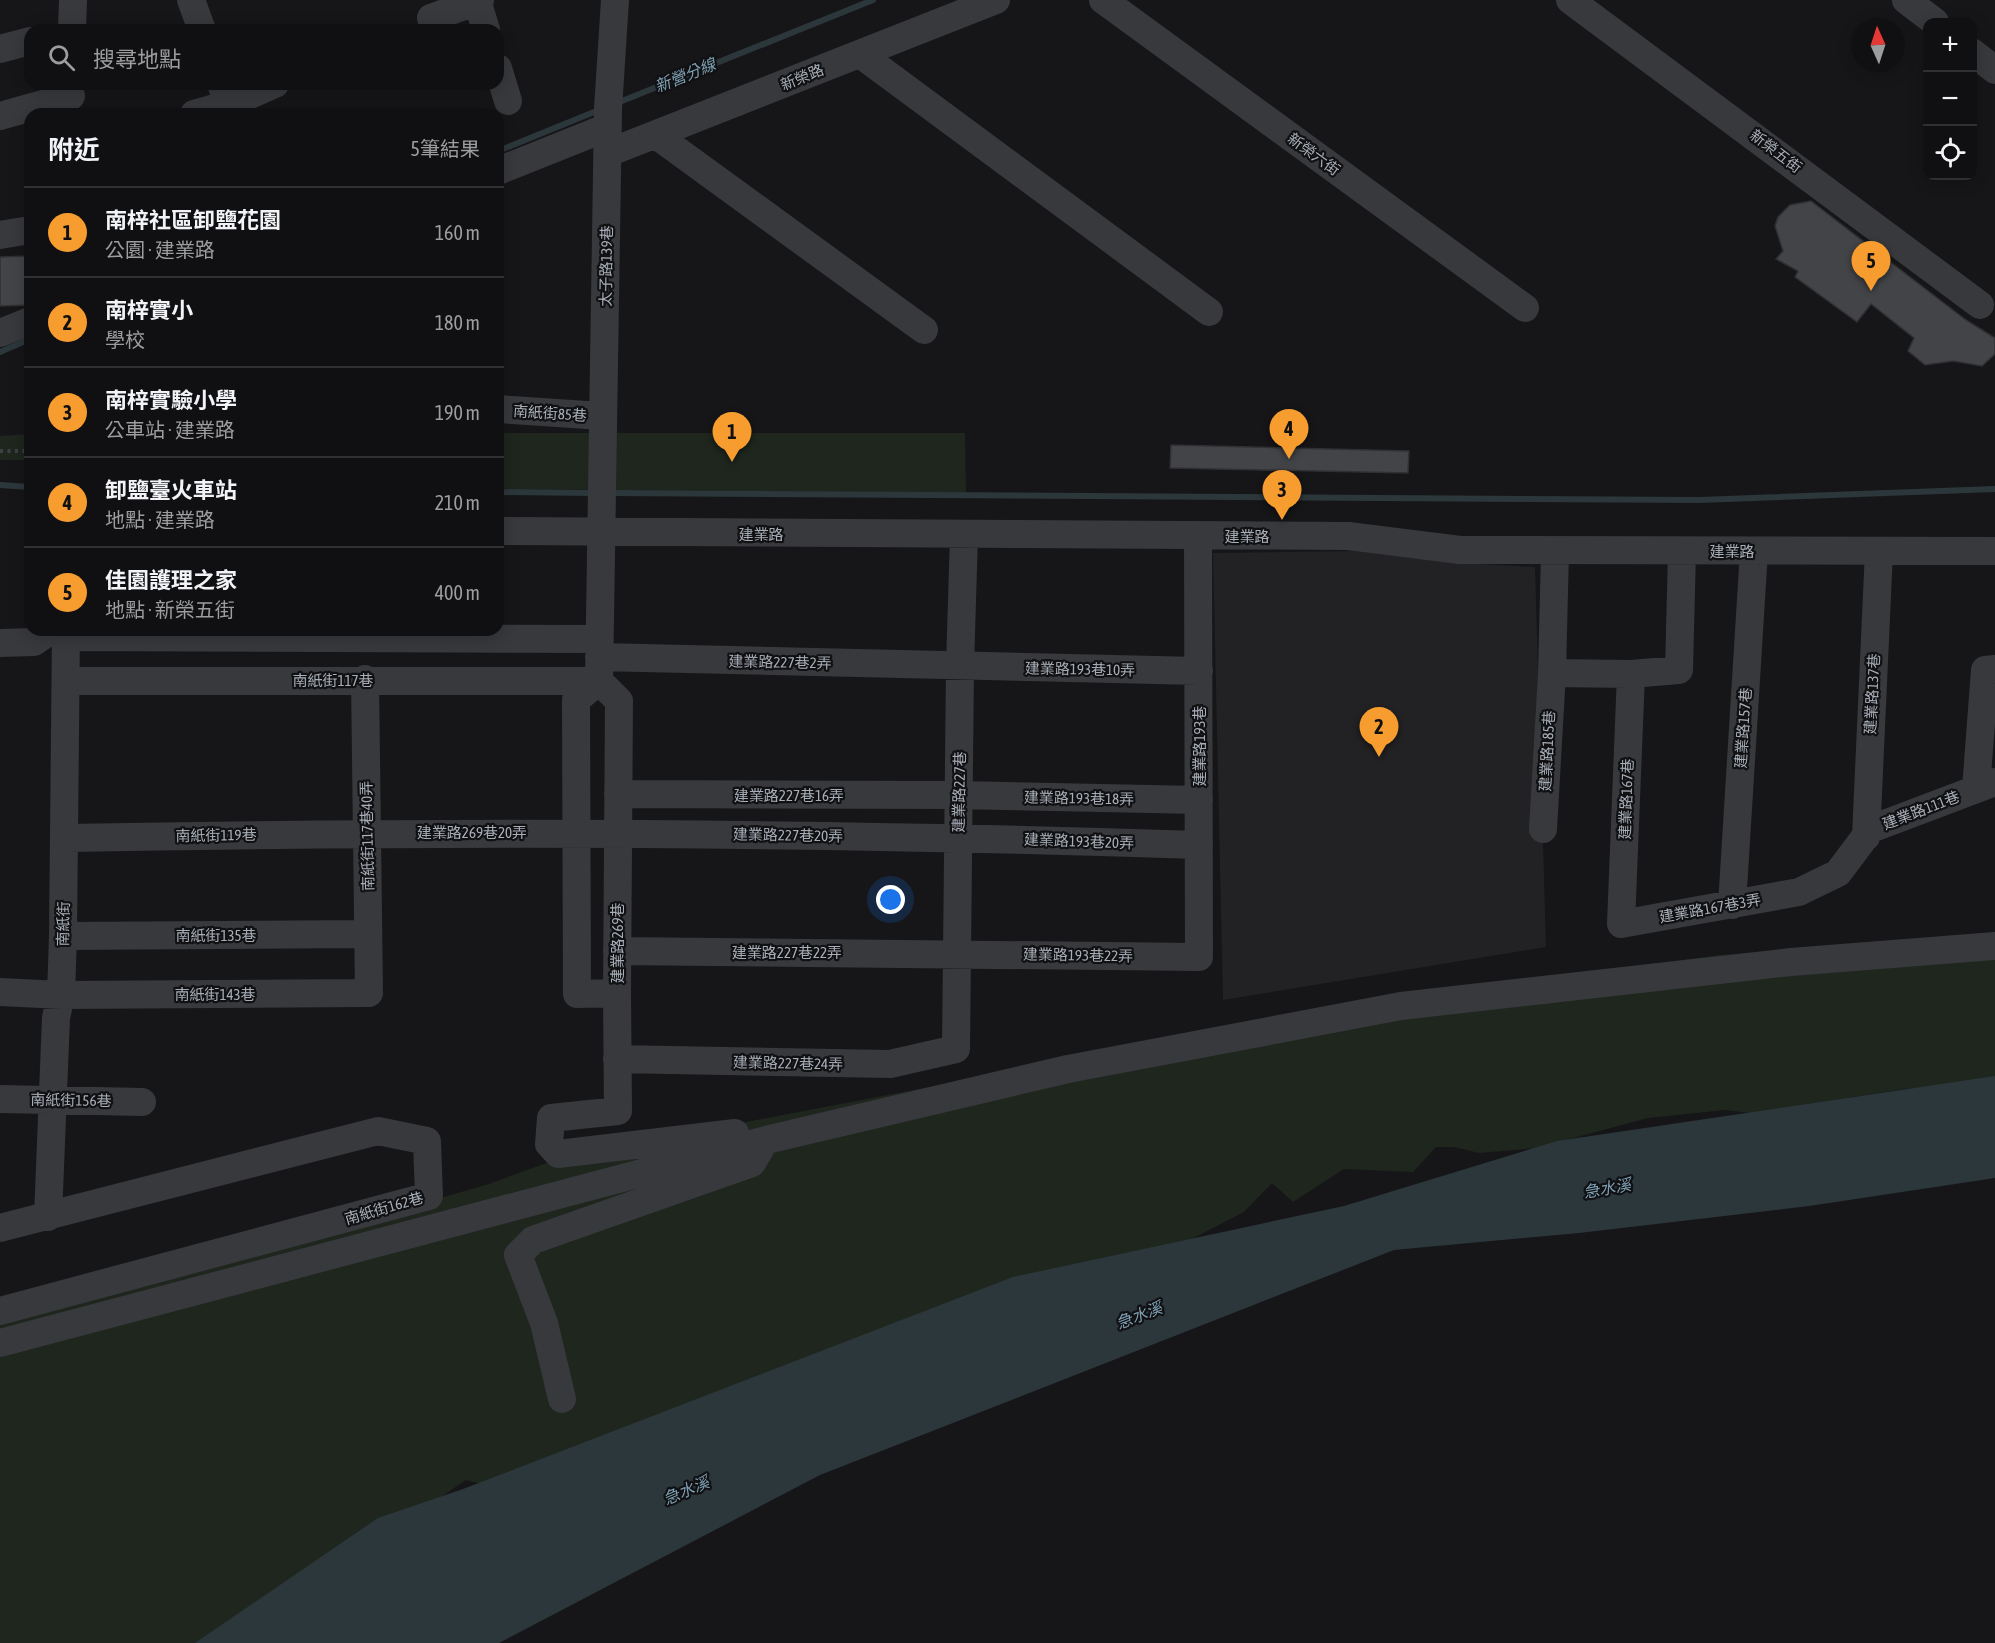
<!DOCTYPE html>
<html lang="zh-TW">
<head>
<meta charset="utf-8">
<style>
	:root { --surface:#101012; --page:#19191b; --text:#f1f3f6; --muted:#9c9d9f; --line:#303032; --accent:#f79d2f }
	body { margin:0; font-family:"Asap Condensed","Noto Sans TC",sans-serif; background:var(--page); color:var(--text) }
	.controls { position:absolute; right:18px; top:18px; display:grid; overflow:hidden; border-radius:12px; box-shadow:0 3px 15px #0003 }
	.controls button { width:54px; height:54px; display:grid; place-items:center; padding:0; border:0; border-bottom:2px solid var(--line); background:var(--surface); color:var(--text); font:30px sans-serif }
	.compass { position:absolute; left:1851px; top:18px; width:54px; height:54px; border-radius:50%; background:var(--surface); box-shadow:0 3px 15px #0003; rotate:357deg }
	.you { position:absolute; left:891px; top:900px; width:21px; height:21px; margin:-15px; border:4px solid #fff; border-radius:50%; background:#1a73e8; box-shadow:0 0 0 9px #1a73e833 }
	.badge { display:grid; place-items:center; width:39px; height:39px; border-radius:50%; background:var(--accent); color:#111; font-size:20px; font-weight:700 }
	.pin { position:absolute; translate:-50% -50px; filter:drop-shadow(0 2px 3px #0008) }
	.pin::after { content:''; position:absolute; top:32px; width:21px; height:18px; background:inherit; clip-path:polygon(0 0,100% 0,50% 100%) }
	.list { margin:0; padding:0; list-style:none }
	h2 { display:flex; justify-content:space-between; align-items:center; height:78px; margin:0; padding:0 24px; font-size:26px }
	h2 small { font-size:20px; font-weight:400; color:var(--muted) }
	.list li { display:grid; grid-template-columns:39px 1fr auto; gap:18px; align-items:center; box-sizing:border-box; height:90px; padding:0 24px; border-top:2px solid var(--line) }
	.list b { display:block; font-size:22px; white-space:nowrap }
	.list p { margin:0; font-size:20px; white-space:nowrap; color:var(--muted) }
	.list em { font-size:20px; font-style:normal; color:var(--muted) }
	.icon { flex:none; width:33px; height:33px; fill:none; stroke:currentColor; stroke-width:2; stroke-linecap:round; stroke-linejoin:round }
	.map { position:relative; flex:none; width:1995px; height:1643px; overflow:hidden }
	.search { position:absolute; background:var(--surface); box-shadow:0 3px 15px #0003; left:24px; top:24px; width:480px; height:66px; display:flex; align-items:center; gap:15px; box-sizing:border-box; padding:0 21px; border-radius:18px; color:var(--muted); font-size:22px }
	.panel { position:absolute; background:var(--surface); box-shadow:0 3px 15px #0003; left:24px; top:108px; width:480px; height:528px; border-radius:18px }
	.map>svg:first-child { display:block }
</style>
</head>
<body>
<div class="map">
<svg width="1995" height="1643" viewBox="0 0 1995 1643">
	<rect width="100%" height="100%" fill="#161618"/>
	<!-- built -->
	<path fill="#222225" d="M 1352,551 L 1460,563 L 1535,567 L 1546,947 L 1223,1000 L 1213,553 Z"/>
	<!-- green -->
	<path fill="#1e261e" d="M 498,433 L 965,433 L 966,493 L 498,489 Z
		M 30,434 L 30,460 L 0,460 L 0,436 Z
		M 1995,935 L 1995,1084 L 1904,1089 L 1750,1113 L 1725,1110 L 1648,1118 L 1536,1148 L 1479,1153 L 1454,1147 L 1436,1147 L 1413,1172 L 1344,1169 L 1293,1202 L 1272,1183 L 1244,1212 L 1052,1311 L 530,1496 L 466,1480 L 227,1643 L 0,1643 L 0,1303 L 325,1231 L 489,1184 L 563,1157 L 1400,997 L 1720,955 Z"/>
	<!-- water -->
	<path fill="#2c373c" d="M 1995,1076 L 1995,1178 L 1809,1206 L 1579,1233 L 1394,1250 L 820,1475 L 499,1643 L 195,1643 L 378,1518 L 463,1489 L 1013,1277 L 1344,1206 L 1557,1141 Z"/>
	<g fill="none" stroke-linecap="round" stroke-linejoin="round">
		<!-- stream -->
		<path stroke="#2c373c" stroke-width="6" d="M 617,103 L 873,0
			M 498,151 L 599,110
			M 0,352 L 30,339
			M 0,485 L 30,487
			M 498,492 L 593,493
			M 610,493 L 1699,500 L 1995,489"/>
	</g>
	<!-- building -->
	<path fill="#424448" stroke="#303034" stroke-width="1.5" d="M 1811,201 L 1966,320 L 1995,338 L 1995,354 L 1982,366 L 1953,361 L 1925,365 L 1908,351 L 1914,338 L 1871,304 L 1857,322 L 1795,277 L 1798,271 L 1776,259 L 1783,251 L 1775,226 L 1778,217 L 1790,205 Z
		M 30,256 L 30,305 L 0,306 L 0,257 Z
		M 1171,445 L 1409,451 L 1408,473 L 1170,468 Z"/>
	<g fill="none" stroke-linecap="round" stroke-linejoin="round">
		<!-- path -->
		<path stroke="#3d4044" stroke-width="4" stroke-dasharray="3 4.5" stroke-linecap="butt" d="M 0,451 L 30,451"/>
		<!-- minor -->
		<path stroke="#37393d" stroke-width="28" d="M 191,0 L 202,30
			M 477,0 L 486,30
			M 1103,0 L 1525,308
			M 1570,0 L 1980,305
			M 1906,0 L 1935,22
			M 431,18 L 480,0
			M 72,30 L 73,0
			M 0,49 L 30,41
			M 1972,52 L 1995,70
			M 860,54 L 1209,312
			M 498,68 L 508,101
			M 221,84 L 229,104 L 275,84
			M 194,114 L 229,104
			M 0,116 L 71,96
			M 656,135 L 924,330
			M 608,153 L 996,0
			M 498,171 L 608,127
			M 0,235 L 30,230
			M 0,333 L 30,321
			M 498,409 L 602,416
			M 498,531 L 1348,536 L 1460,550 L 1995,551
			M 1555,552 L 1552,673 L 1631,674 L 1679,670 L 1682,551
			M 66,637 L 599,639
			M 0,643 L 34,642 L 51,630
			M 599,657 L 1199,671
			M 1631,674 L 1621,924 L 1799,892 L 1838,873 L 1871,829 L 1995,782
			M 66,681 L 599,681
			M 599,681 L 576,700 L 577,994 L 617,993 L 619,701 L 599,681 L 608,109 L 615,0
			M 1976,789 L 1985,670 L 1995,669
			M 618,794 L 959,795 L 1199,800
			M 1543,829 L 1552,673
			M 1866,837 L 1879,551
			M 65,838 C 443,831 821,832 1199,845
			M 1732,905 L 1754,551
			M 63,936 L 368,934
			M 617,951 L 1199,957 L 1198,536
			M 0,992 L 61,995 L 369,993 L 365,679
			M 617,993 L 618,1111 L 551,1118 L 549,1144 L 558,1154 L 735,1133
			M 617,1059 L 890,1064 L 956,1049 L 960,667 L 964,535
			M 0,1099 L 142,1102
			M 48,1217 L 56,1018 L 61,995 L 63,936 L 66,630
			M 0,1228 L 378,1131 L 427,1141 L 429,1196 L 0,1311
			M 0,1343 L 766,1140 L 1068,1069 L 1401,1006 L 1791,962 L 1995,946
			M 562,1399 L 544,1323 L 518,1255 L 533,1240 L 752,1163 L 762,1146"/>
	</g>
	<g text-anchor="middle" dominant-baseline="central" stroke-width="4.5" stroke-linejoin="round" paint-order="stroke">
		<!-- street labels -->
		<g font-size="15" fill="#a8afb8" stroke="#111113">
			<text transform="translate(802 77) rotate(-22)">新榮路</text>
			<text transform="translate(1776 151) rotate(37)">新榮五街</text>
			<text transform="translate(1314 154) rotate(36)">新榮六街</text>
			<text transform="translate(606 266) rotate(-89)">太子路139巷</text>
			<text transform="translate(550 413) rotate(4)">南紙街85巷</text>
			<text x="761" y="534">建業路</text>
			<text x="1247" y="536">建業路</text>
			<text x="1732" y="551">建業路</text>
			<text transform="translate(780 662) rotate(1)">建業路227巷2弄</text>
			<text transform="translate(1080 669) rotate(1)">建業路193巷10弄</text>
			<text x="333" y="680">南紙街117巷</text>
			<text transform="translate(1872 694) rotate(-87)">建業路137巷</text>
			<text transform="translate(1743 728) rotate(-86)">建業路157巷</text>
			<text transform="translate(1199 746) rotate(-90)">建業路193巷</text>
			<text transform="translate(1547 751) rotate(-87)">建業路185巷</text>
			<text transform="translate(959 792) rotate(-89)">建業路227巷</text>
			<text x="789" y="795">建業路227巷16弄</text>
			<text transform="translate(1079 798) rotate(1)">建業路193巷18弄</text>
			<text transform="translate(1626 799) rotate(-88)">建業路167巷</text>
			<text transform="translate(1921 810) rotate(-21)">建業路111巷</text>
			<text x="472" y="832">建業路269巷20弄</text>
			<text transform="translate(216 835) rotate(-1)">南紙街119巷</text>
			<text transform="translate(788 835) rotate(1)">建業路227巷20弄</text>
			<text transform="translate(367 836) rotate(-91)">南紙街117巷40弄</text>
			<text transform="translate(1079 841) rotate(2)">建業路193巷20弄</text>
			<text transform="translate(1710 908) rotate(-10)">建業路167巷3弄</text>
			<text transform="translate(63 924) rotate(-89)">南紙街</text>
			<text x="216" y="935">南紙街135巷</text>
			<text transform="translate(617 943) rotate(-90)">建業路269巷</text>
			<text x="787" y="952">建業路227巷22弄</text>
			<text transform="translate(1078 955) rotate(1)">建業路193巷22弄</text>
			<text x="215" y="994">南紙街143巷</text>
			<text transform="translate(788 1063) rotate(1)">建業路227巷24弄</text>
			<text transform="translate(71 1100) rotate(1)">南紙街156巷</text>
			<text transform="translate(384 1208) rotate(-16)">南紙街162巷</text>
		</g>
		<!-- water labels -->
		<g font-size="16" font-style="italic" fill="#7ea1b4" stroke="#111113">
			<text transform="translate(685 75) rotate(-22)">新營分線</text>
			<text transform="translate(1607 1188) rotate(-10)">急水溪</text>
			<text transform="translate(1139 1315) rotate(-21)">急水溪</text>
			<text transform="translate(686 1490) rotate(-23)">急水溪</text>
		</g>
	</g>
</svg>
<div class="controls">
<button>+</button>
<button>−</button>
<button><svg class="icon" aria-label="locate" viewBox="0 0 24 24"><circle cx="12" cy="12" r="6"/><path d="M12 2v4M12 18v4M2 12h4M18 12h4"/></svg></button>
</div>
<svg class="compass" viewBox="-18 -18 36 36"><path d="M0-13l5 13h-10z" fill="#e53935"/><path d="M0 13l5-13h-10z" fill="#9c9d9f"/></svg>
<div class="you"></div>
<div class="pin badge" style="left:732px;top:462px">1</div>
<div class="pin badge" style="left:1379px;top:757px">2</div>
<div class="pin badge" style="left:1282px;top:520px">3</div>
<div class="pin badge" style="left:1289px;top:459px">4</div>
<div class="pin badge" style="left:1871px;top:291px">5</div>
<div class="search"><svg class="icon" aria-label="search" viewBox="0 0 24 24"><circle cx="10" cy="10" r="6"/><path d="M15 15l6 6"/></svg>搜尋地點</div>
<section class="panel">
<h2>附近<small>5筆結果</small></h2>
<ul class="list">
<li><span class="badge">1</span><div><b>南梓社區卸鹽花園</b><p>公園 · 建業路</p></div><em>160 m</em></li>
<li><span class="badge">2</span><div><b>南梓實小</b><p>學校</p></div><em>180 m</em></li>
<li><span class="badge">3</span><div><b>南梓實驗小學</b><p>公車站 · 建業路</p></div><em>190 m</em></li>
<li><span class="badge">4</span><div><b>卸鹽臺火車站</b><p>地點 · 建業路</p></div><em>210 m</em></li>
<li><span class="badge">5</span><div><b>佳園護理之家</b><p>地點 · 新榮五街</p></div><em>400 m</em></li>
</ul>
</section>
</div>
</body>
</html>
